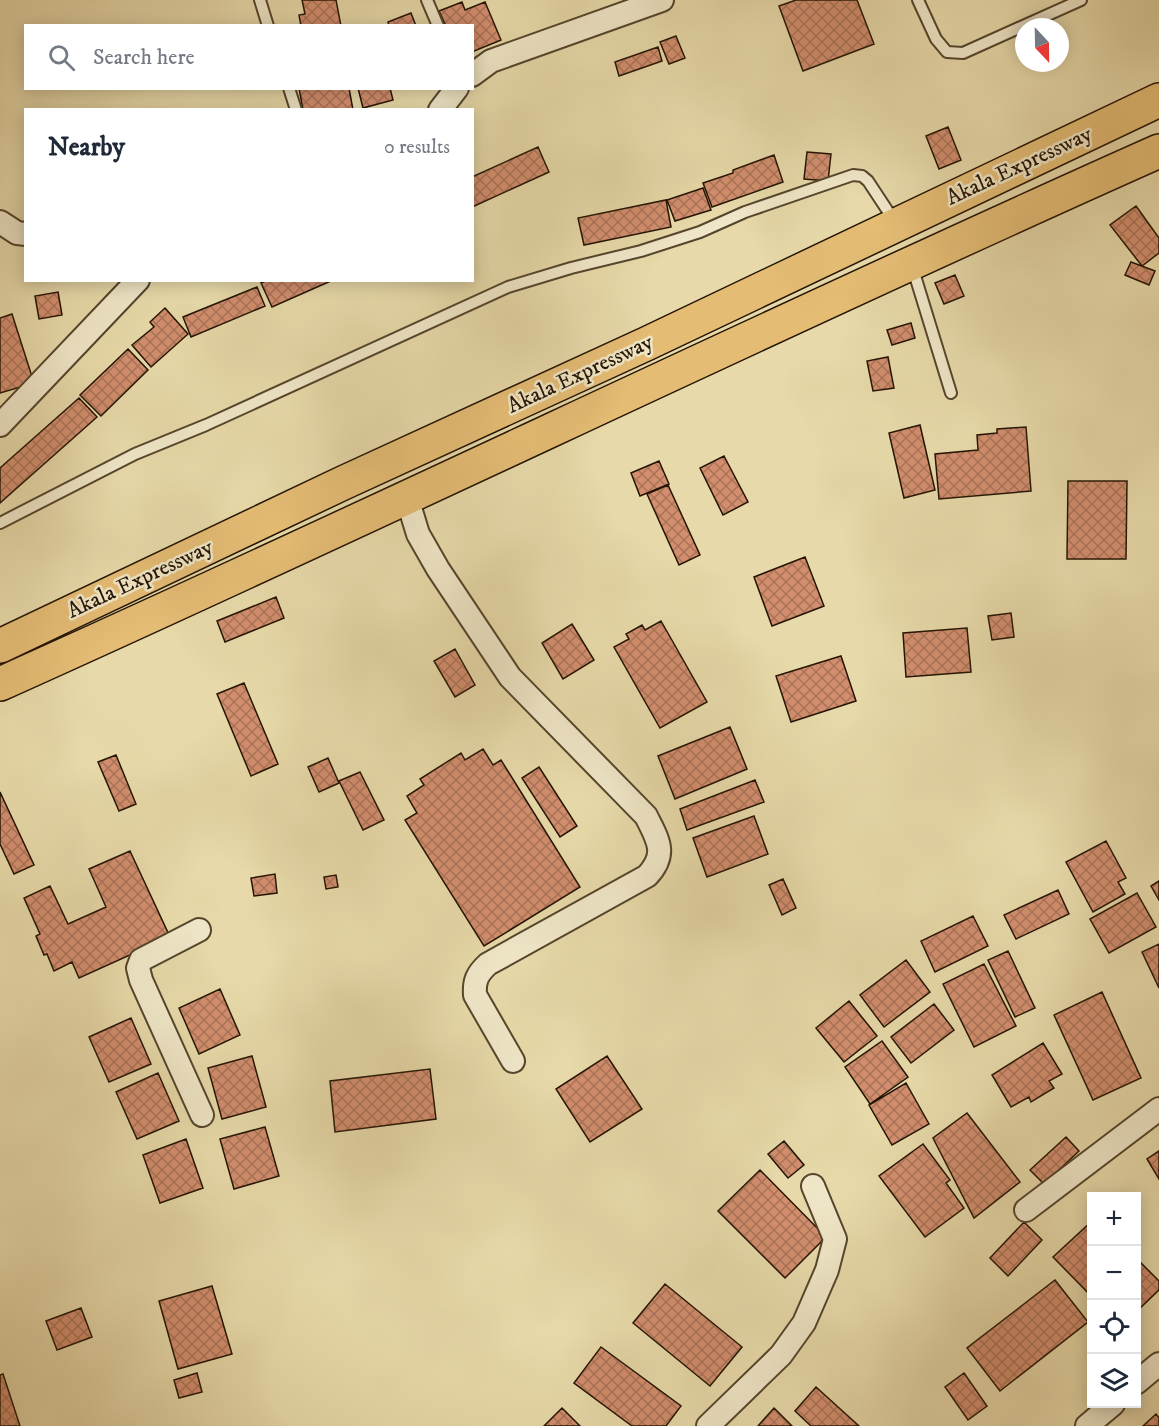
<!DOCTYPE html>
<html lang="en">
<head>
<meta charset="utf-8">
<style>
	:root { --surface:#fff; --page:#f6f6f7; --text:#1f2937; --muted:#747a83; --line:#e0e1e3 }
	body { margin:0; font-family:"IM FELL DW Pica",serif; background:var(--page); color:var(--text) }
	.controls { position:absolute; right:18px; bottom:18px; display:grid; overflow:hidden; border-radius:0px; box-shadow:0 3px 15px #0003 }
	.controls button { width:54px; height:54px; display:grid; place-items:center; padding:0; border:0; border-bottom:2px solid var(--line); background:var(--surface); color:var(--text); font:30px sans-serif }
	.compass { position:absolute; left:1015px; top:18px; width:54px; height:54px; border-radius:50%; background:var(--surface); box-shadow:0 3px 15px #0003; rotate:158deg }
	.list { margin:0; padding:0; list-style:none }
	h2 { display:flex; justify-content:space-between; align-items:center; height:78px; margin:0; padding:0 24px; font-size:26px }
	h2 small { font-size:20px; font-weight:400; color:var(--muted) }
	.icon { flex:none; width:33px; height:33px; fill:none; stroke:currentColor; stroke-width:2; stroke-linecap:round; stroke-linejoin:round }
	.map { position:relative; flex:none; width:1159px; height:1426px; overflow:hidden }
	.search { position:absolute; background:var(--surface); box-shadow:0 3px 15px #0003; left:24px; top:24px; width:450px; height:66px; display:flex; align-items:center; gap:15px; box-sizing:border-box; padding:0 21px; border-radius:0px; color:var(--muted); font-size:22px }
	.panel { position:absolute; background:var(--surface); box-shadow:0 3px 15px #0003; left:24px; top:108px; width:450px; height:174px; border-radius:0px }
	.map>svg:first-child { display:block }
</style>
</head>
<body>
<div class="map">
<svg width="1159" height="1426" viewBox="0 0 1159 1426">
	<defs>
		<pattern id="building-cross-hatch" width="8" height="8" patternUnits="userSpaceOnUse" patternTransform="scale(1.5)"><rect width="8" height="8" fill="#d28e6e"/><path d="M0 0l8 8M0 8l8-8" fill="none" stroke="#aa7358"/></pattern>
	</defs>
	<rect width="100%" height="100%" fill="#e7d9a9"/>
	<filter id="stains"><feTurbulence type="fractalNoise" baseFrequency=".00333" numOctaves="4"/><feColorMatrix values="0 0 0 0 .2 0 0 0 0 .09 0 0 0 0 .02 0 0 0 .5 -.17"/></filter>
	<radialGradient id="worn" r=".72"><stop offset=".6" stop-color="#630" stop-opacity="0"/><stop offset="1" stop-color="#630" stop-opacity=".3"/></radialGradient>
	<!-- building -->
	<path fill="url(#building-cross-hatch)" stroke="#241403" stroke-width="1.5" d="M 302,0 L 336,0 L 341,26 L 301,26 L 299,15 L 305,14 Z
		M 796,0 L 857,0 L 874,44 L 803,71 L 779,6 Z
		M 462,2 L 465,10 L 485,2 L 501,40 L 472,52 L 472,26 L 446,26 L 439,11 Z
		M 411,13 L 416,26 L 389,26 L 388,22 Z
		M 676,36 L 685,58 L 669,64 L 660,42 Z
		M 658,47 L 662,61 L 619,76 L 615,62 Z
		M 299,88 L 349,88 L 353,110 L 303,110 Z
		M 358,88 L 390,88 L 393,100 L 363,108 Z
		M 948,127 L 961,160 L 939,169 L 926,136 Z
		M 538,147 L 549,172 L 472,207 L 472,177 Z
		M 807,152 L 831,154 L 828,181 L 804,179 Z
		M 774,155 L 783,182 L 712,207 L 703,183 L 733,173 L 733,170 Z
		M 703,188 L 711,210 L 675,221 L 667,200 Z
		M 666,200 L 671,227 L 584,245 L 578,218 Z
		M 1136,206 L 1159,238 L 1159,253 L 1142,266 L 1110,225 Z
		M 1131,262 L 1155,271 L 1149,285 L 1125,275 Z
		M 955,275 L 964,296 L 944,304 L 935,283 Z
		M 268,280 L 333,280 L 272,307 L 261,283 Z
		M 257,287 L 265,306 L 191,337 L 183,317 Z
		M 58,292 L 62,315 L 39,319 L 35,296 Z
		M 165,308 L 188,334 L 151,367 L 132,345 L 154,327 L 150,322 Z
		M 12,314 L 34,383 L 0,393 L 0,318 Z
		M 911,323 L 915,338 L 892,345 L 887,330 Z
		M 128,349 L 148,370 L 101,416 L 80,395 Z
		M 888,357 L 894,388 L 873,391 L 867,361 Z
		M 79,398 L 97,417 L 0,503 L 0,468 Z
		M 920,425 L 935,490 L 904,498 L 889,433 Z
		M 1026,427 L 1031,491 L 939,499 L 935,454 L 978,450 L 977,435 L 997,433 L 997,429 Z
		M 724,456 L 748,502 L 723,515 L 700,468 Z
		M 659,461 L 669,484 L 640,496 L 631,473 Z
		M 1068,481 L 1127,481 L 1126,559 L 1067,559 Z
		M 668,485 L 700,555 L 679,565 L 647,494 Z
		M 805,557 L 824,606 L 772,626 L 754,577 Z
		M 276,597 L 284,618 L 225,642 L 217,621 Z
		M 1011,613 L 1014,637 L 992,640 L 988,616 Z
		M 661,621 L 707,702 L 660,728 L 614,647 L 629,639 L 626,634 L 642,625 L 645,630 Z
		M 572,624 L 594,660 L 563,679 L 542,643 Z
		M 967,628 L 971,672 L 906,677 L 903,633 Z
		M 455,649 L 475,685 L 455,697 L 434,661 Z
		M 841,656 L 856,701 L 791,722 L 776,676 Z
		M 244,683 L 278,764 L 251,776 L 217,694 Z
		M 730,727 L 747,769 L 675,799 L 658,756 Z
		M 483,749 L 493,765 L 501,760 L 580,887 L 484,946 L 405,820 L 417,813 L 407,796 L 424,785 L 420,779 L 461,753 L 465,760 Z
		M 116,755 L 136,804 L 119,811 L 98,762 Z
		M 328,758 L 339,783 L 319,792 L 308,767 Z
		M 539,767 L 577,826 L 560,837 L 522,778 Z
		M 360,772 L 384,820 L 363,830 L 339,781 Z
		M 755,780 L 764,802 L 687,830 L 680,809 Z
		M 0,792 L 34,865 L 14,874 L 0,844 Z
		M 754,816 L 768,854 L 707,877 L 693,838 Z
		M 1106,841 L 1126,878 L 1118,882 L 1125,894 L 1093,912 L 1066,862 Z
		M 130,851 L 170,937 L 79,978 L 72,962 L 54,971 L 47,954 L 44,955 L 36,936 L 40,934 L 24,898 L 50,886 L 68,924 L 106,907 L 89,869 Z
		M 275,874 L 277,893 L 254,896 L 251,878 Z
		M 336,875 L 338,887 L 326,889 L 324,877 Z
		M 783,879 L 796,908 L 782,915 L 769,885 Z
		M 1159,881 L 1159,900 L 1151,886 Z
		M 1058,890 L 1069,914 L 1016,939 L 1004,915 Z
		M 1137,893 L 1156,927 L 1109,953 L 1090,919 Z
		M 973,916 L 988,946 L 935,972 L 921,941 Z
		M 1159,944 L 1159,988 L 1142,952 Z
		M 1008,951 L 1035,1008 L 1015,1017 L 988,960 Z
		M 906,960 L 930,992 L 884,1027 L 860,995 Z
		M 984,964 L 1016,1026 L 974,1047 L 943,984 Z
		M 220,989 L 240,1035 L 199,1054 L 179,1008 Z
		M 1102,992 L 1141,1078 L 1093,1100 L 1054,1015 Z
		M 849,1001 L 877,1036 L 844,1062 L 816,1028 Z
		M 934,1004 L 954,1030 L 911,1063 L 891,1037 Z
		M 131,1018 L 151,1064 L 109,1082 L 89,1037 Z
		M 882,1041 L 908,1077 L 870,1104 L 845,1067 Z
		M 1043,1043 L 1062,1074 L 1049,1081 L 1054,1088 L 1031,1102 L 1029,1097 L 1011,1107 L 992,1075 Z
		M 252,1056 L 266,1107 L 222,1119 L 208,1068 Z
		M 607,1056 L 642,1109 L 590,1142 L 556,1089 Z
		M 430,1069 L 436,1119 L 335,1132 L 330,1081 Z
		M 158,1073 L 179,1121 L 137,1139 L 116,1092 Z
		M 906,1083 L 929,1124 L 892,1145 L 869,1105 Z
		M 967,1113 L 1020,1182 L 974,1218 L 933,1138 Z
		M 265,1127 L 279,1176 L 234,1189 L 220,1139 Z
		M 1066,1137 L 1079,1151 L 1044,1184 L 1030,1170 Z
		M 186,1139 L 203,1188 L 160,1203 L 143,1155 Z
		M 784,1141 L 804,1165 L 788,1178 L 768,1154 Z
		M 923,1144 L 950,1180 L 946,1183 L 964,1208 L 925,1237 L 879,1176 Z
		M 1159,1151 L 1159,1179 L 1147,1159 Z
		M 760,1170 L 826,1237 L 785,1278 L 718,1211 Z
		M 1092,1221 L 1092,1297 L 1053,1257 Z
		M 1024,1222 L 1042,1240 L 1008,1276 L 990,1258 Z
		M 1136,1258 L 1159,1281 L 1159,1290 L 1136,1312 Z
		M 1055,1280 L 1088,1322 L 1000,1391 L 967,1348 Z
		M 665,1284 L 742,1347 L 710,1386 L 633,1323 Z
		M 212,1286 L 232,1354 L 178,1369 L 159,1301 Z
		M 81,1308 L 92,1337 L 57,1350 L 46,1321 Z
		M 601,1347 L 681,1406 L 666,1426 L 632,1426 L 574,1383 Z
		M 197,1373 L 202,1392 L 179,1398 L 174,1380 Z
		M 964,1373 L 987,1406 L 968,1420 L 945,1387 Z
		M 3,1374 L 20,1426 L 0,1426 L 0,1375 Z
		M 816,1387 L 859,1426 L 811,1426 L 795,1411 Z
		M 562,1408 L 580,1426 L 544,1426 Z
		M 774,1408 L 792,1426 L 758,1426 Z
		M 1156,1414 L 1159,1418 L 1159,1426 L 1143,1426 Z"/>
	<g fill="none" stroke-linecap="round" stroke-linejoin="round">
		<!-- service casing -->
		<g stroke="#55452c" stroke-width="14">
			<path id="service" d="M 260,0 L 268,26
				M 427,0 L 438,26
				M 918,0 L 936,39 L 947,52 L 963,53 L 1081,0
				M 289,88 L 296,110
				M 912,266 L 951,393
				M 0,523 L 135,454 L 206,425 L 508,287 L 571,268 L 641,251 L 700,232 L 745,212 L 853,175 L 862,176 L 868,181 L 895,222"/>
		</g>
		<!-- minor casing -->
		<g stroke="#55452c" stroke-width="26">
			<path id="minor" d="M 472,75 L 491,61 L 662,0
				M 440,110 L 457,88
				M 0,222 L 17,233 L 26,234
				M 0,425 L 138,280
				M 407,498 L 418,534 L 438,569 L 510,677 L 646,816 C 658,840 668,854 647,876 L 488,964 C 477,974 474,981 475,995 L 513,1061
				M 199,930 L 141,960 L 138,968 L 141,980 L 202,1115
				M 1026,1210 L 1159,1109
				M 1136,1383 L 1159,1364
				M 708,1426 L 781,1355 L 804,1323 L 827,1270 L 835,1239 L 813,1186
				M 1087,1426 L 1113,1404"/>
		</g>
		<!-- primary casing -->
		<g stroke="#241403" stroke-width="36">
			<path id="primary" d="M 0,646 L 343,483 L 646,344 L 1159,100
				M 0,684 C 388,510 770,324 1159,151"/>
		</g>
		<!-- service -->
		<use href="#service" stroke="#efe6c7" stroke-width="10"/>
		<!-- minor -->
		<use href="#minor" stroke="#efe6c7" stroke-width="22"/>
		<!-- primary -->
		<use href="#primary" stroke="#e4bc74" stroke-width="33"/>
	</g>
	<g text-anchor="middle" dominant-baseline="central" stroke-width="5" stroke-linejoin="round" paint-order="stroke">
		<!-- street labels -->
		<g font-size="22" fill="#241403" stroke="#efe6c7">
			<text transform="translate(1019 166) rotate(-25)">Akala Expressway</text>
			<text transform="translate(580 374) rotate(-25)">Akala Expressway</text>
			<text transform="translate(140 579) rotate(-25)">Akala Expressway</text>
		</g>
	</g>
	<rect width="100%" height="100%" filter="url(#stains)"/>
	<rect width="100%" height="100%" fill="url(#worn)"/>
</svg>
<div class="controls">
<button>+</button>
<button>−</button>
<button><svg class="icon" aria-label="locate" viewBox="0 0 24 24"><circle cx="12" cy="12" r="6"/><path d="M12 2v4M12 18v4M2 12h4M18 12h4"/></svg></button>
<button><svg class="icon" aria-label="layers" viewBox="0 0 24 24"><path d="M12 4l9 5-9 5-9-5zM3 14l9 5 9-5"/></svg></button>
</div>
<svg class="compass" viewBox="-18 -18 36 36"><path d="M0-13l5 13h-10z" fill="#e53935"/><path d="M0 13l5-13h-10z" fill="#747a83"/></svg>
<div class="search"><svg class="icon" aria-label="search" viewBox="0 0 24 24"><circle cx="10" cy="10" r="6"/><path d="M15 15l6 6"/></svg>Search here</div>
<section class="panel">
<h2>Nearby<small>0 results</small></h2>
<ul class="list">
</ul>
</section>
</div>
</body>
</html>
